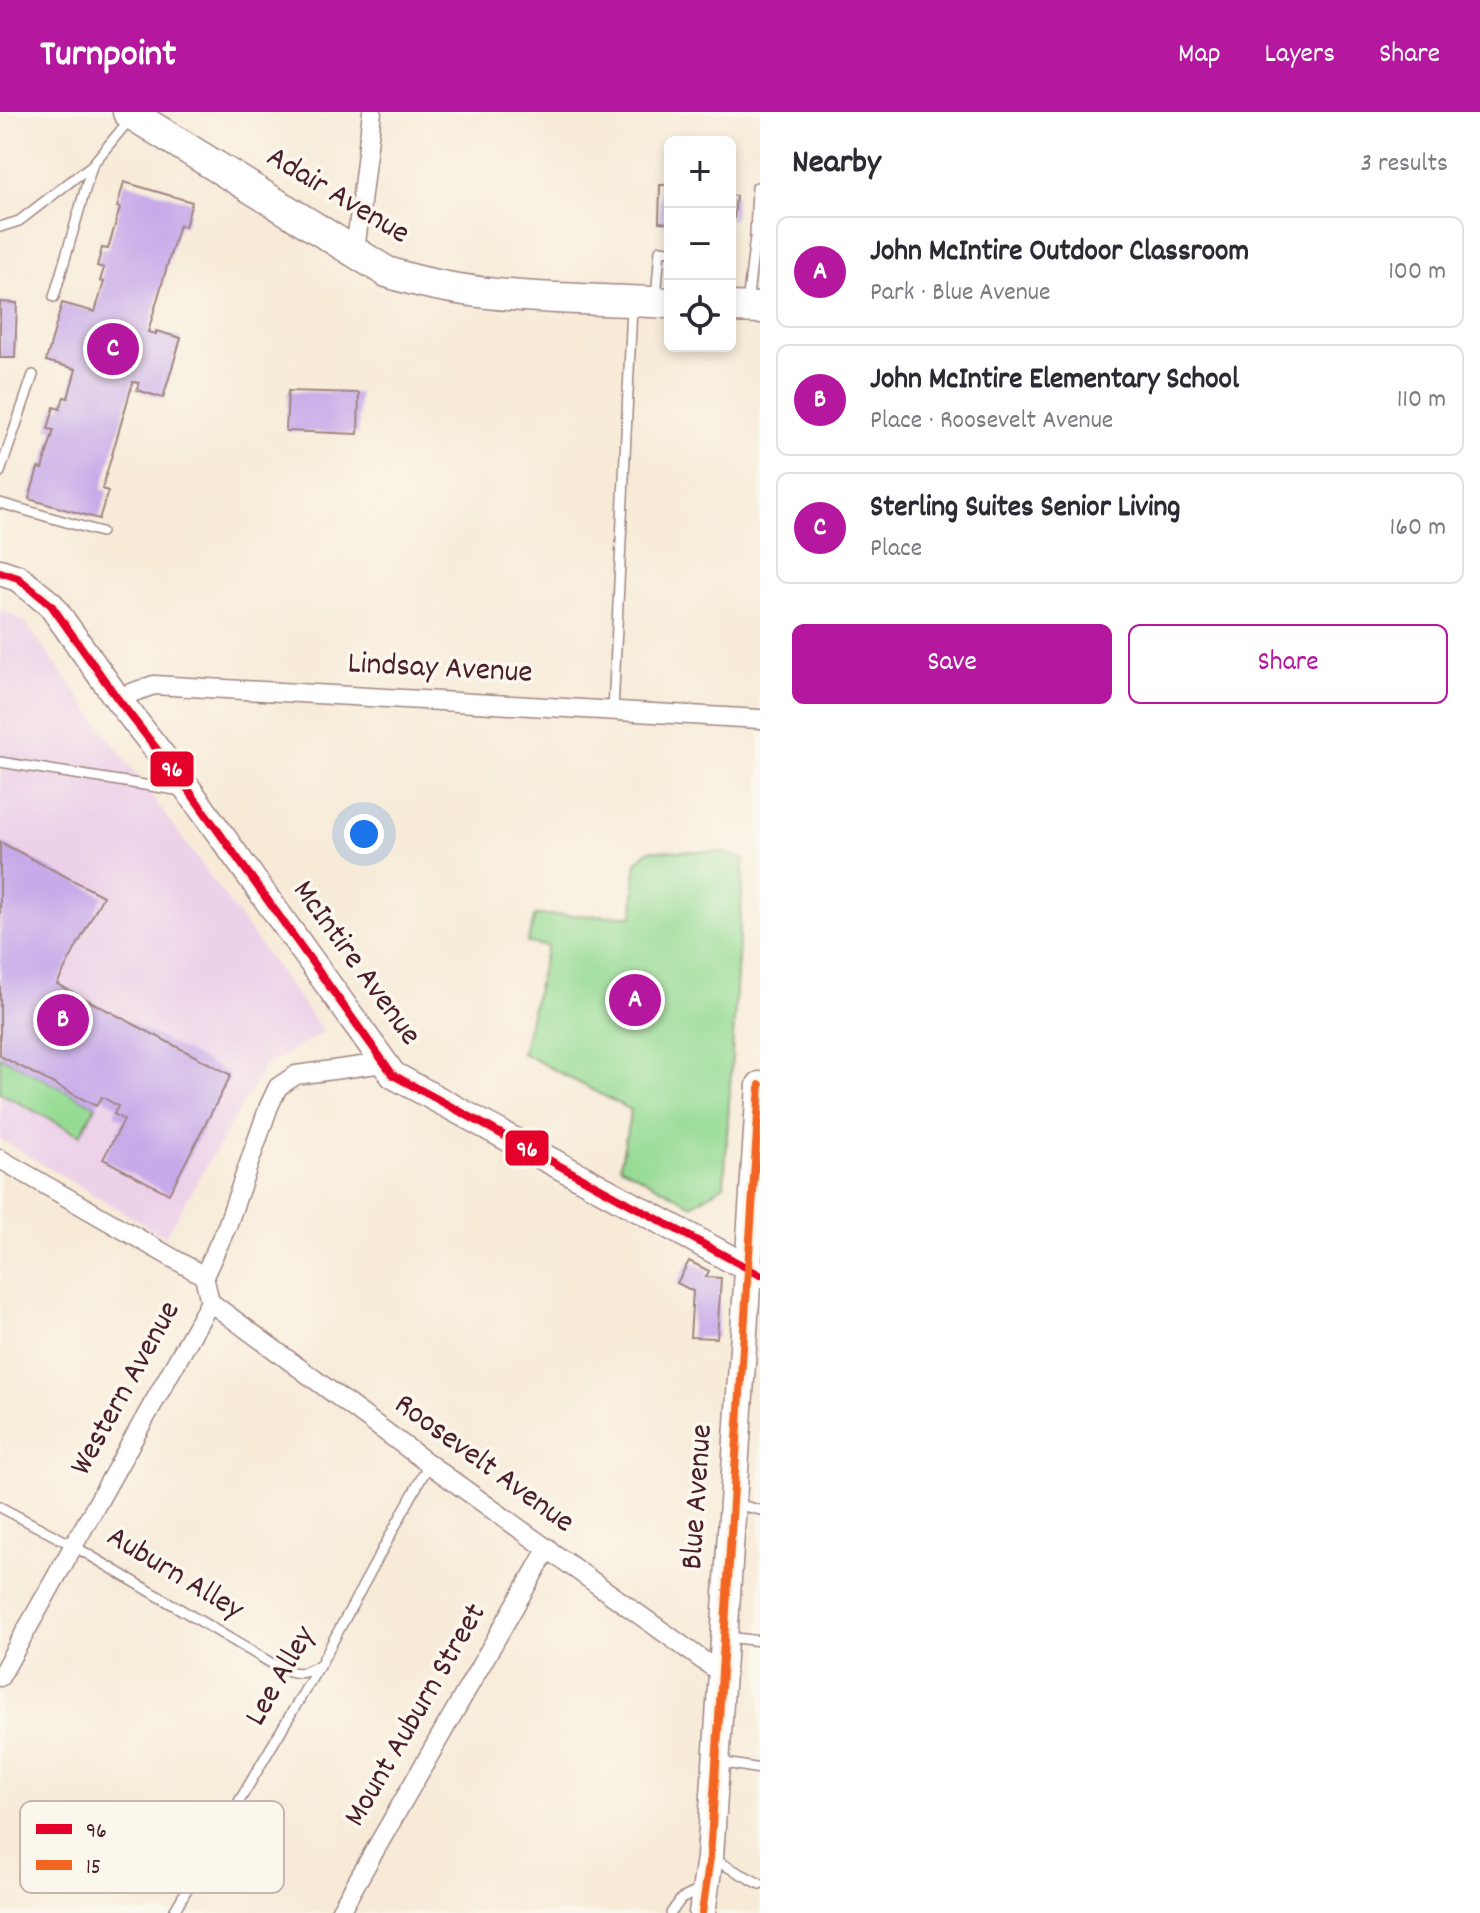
<!DOCTYPE html>
<html lang="en">
<head>
<meta charset="utf-8">
<style>
	:root { --surface:#fff; --page:#f2f2f3; --text:#2b2b33; --muted:#7c7c81; --line:#e1e1e2; --accent:#b5179e }
	body { margin:0; font-family:Dekko,sans-serif; background:var(--page); color:var(--text) }
	.controls { position:absolute; right:24px; top:24px; display:grid; overflow:hidden; border-radius:12px; box-shadow:0 4px 12px #0003 }
	.controls button { width:72px; height:72px; display:grid; place-items:center; padding:0; border:0; border-bottom:2px solid var(--line); background:var(--surface); color:var(--text); font:40px sans-serif }
	.you { position:absolute; left:364px; top:722px; width:28px; height:28px; margin:-20px; border:6px solid #fff; border-radius:50%; background:#1a73e8; box-shadow:0 0 0 12px #1a73e833 }
	.badge { display:grid; place-items:center; width:52px; height:52px; border-radius:50%; background:var(--accent); color:#fff; font-size:26px; font-weight:700 }
	.pin { position:absolute; translate:-50% -50%; border:4px solid #fff; box-shadow:0 2px 8px #0006 }
	.list { margin:0; padding:0; list-style:none }
	h2 { display:flex; justify-content:space-between; align-items:center; height:104px; margin:0; padding:0 32px; font-size:34px }
	h2 small { font-size:26px; font-weight:400; color:var(--muted) }
	.list li { display:grid; grid-template-columns:52px 1fr auto; gap:24px; align-items:center; box-sizing:border-box; height:112px; margin:0 16px 16px; padding:0 16px; border:2px solid var(--line); border-radius:12px }
	.list b { display:block; font-size:30px; white-space:nowrap }
	.list p { margin:0; font-size:26px; white-space:nowrap; color:var(--muted) }
	.list em { font-size:26px; font-style:normal; color:var(--muted) }
	.actions { display:flex; gap:16px; padding:24px 32px }
	.actions a { flex:1; padding:18px 0; border:2px solid var(--accent); border-radius:12px; text-align:center; font-size:28px; color:var(--accent) }
	.actions .main { background:var(--accent); color:#fff }
	.icon { flex:none; width:44px; height:44px; fill:none; stroke:currentColor; stroke-width:2; stroke-linecap:round; stroke-linejoin:round }
	.map { position:relative; flex:none; width:760px; height:1801px; overflow:hidden }
	header { display:flex; align-items:center; gap:48px; box-sizing:border-box; height:112px; padding:0 40px; background:var(--accent); color:#fff }
	header strong { font-size:38px }
	nav { display:flex; gap:44px; margin-inline-start:auto; font-size:28px }
	main { display:flex }
	aside { flex:1; background:var(--surface) }
	.map>svg:first-child { display:block }
</style>
</head>
<body>
<header>
<strong>Turnpoint</strong>
<nav><a>Map</a><a>Layers</a><a>Share</a></nav>
</header>
<main>
<div class="map">
<svg width="760" height="1801" viewBox="0 0 760 1801">
	<rect width="100%" height="100%" fill="#fbf7ec"/>
	<filter id="ink" filterUnits="userSpaceOnUse"><feTurbulence type="fractalNoise" baseFrequency=".0125" numOctaves="2"/><feDisplacementMap in="SourceGraphic" scale="16" xChannelSelector="R" yChannelSelector="G"/><feConvolveMatrix kernelMatrix="1 2 1 2 8 2 1 2 1" color-interpolation-filters="sRGB"/></filter>
	<filter id="wash" filterUnits="userSpaceOnUse"><feTurbulence type="fractalNoise" baseFrequency=".006" numOctaves="4" result="noise"/><feDisplacementMap in="SourceGraphic" scale="32" xChannelSelector="R" yChannelSelector="G"/><feGaussianBlur stdDeviation="1.8" result="paint"/><feColorMatrix in="noise" values="0 0 0 0 0 0 0 0 0 0 0 0 0 0 0 0 0 1.4 0 .05"/><feComposite in="paint" operator="in"/></filter>
	<g filter="url(#wash)">
		<rect width="100%" height="100%" fill="#f7ebd8"/>
		<!-- built -->
		<path fill="#edd1e9" d="M 0,497 L 25,510 L 323,920 L 264,955 L 165,1125 L 0,1027 Z"/>
		<!-- green -->
		<path fill="#96db94" stroke="#707d60" stroke-width="2" d="M 649,738 L 720,740 L 744,747 L 724,1073 L 692,1093 L 620,1054 L 631,998 L 522,941 L 547,834 L 527,831 L 535,803 L 633,804 L 636,750 Z
			M 0,944 L 96,994 L 80,1023 L 0,981 Z"/>
		<g id="blocks">
			<!-- building -->
			<path fill="#c7aae9" d="M 124,70 L 192,90 L 185,115 L 179,113 L 148,220 L 156,222 L 156,219 L 181,226 L 163,286 L 137,278 L 139,271 L 133,270 L 102,377 L 108,379 L 99,407 L 29,387 L 38,356 L 42,357 L 54,318 L 48,317 L 54,295 L 60,297 L 64,285 L 68,286 L 76,257 L 46,249 L 62,191 L 95,200 L 104,170 L 100,169 L 104,156 L 97,154 L 102,136 L 108,137 L 120,96 L 117,95 Z
				M 660,73 L 670,73 L 670,111 L 659,110 Z
				M 730,83 L 736,84 L 734,106 L 730,109 Z
				M 0,190 L 17,191 L 15,246 L 0,246 Z
				M 288,279 L 359,281 L 358,322 L 286,319 Z
				M 0,730 L 103,784 L 57,872 L 231,963 L 169,1082 L 103,1047 L 124,1008 L 114,1002 L 118,994 L 102,985 L 96,994 L 0,944 Z
				M 689,1149 L 709,1159 L 706,1165 L 721,1166 L 717,1226 L 690,1225 L 693,1179 L 677,1171 Z"/>
		</g>
	</g>
	<g filter="url(#ink)">
		<use href="#blocks" fill-opacity="0" stroke="#a08582" stroke-width="2"/>
		<g fill="none" stroke-linecap="round" stroke-linejoin="round">
			<!-- lane casing -->
			<g stroke="#a08582" stroke-width="12">
				<path id="lane" d="M 0,115 L 19,109 L 92,53 L 131,6
					M 54,185 L 92,54
					M 656,187 L 660,138 L 670,139
					M 747,192 L 755,125 L 757,75 L 760,75
					M 0,360 L 33,263
					M 0,391 L 101,420
					M 613,599 L 632,195
					M 0,650 L 182,679
					M 736,1392 L 760,1398
					M 0,1395 L 74,1434 L 276,1554 C 293,1562 303,1564 319,1553
					M 728,1525 L 760,1529
					M 720,1650 L 760,1657
					M 713,1747 L 760,1772
					M 173,1801 L 321,1551 L 429,1352
					M 671,1801 L 681,1787 L 700,1778"/>
			</g>
			<!-- street casing -->
			<g stroke="#a08582" stroke-width="21">
				<path id="street" d="M 355,140 L 372,0
					M 117,586 L 154,573 L 760,607
					M 0,1047 L 204,1164
					M 210,1190 L 429,1352 L 722,1562
					M 0,1565 L 210,1190 L 204,1164 L 227,1114 L 269,994 L 278,975 L 296,963 L 384,951
					M 339,1801 L 548,1436"/>
			</g>
			<!-- secondary casing -->
			<g stroke="#a08582" stroke-width="29">
				<path id="secondary" d="M 0,460 L 18,466 L 51,493 L 117,586 L 190,680 L 393,963 L 760,1163
					M 702,1801 L 710,1745 L 760,973"/>
			</g>
			<!-- primary casing -->
			<g stroke="#a08582" stroke-width="33">
				<path id="primary" d="M 128,0 L 387,160 C 477,190 576,185 670,191
					M 730,195 L 760,196"/>
			</g>
			<!-- path -->
			<path stroke="#a08582" stroke-width="4" stroke-dasharray="2 6" stroke-linecap="butt" d="M 381,116 L 382,103"/>
			<!-- lane -->
			<use href="#lane" stroke="#fff" stroke-width="9"/>
			<!-- street -->
			<use href="#street" stroke="#fff" stroke-width="18"/>
			<!-- secondary -->
			<use href="#secondary" stroke="#fff" stroke-width="26"/>
			<!-- primary -->
			<use href="#primary" stroke="#fff" stroke-width="30"/>
			<!-- bus-1 casing -->
			<g stroke="#fbf7ec" stroke-width="14">
				<path id="bus-1" d="M 0,460 L 18,466 L 51,493 L 117,586 L 190,680 L 393,963 L 760,1163"/>
			</g>
			<!-- bus-2 casing -->
			<g stroke="#fbf7ec" stroke-width="14">
				<path id="bus-2" d="M 702,1801 L 710,1745 L 760,973"/>
			</g>
			<!-- bus-1 -->
			<use href="#bus-1" stroke="#e4002b" stroke-width="8"/>
			<!-- bus-2 -->
			<use href="#bus-2" stroke="#f26522" stroke-width="8"/>
		</g>
	</g>
	<g text-anchor="middle" dominant-baseline="central" stroke-width="7" stroke-linejoin="round" paint-order="stroke">
		<!-- street labels -->
		<g font-size="32" fill="#4a1f2b" stroke="#fbf7ec">
			<text transform="translate(337 85) rotate(31)">Adair Avenue</text>
			<text transform="translate(440 558) rotate(3)">Lindsay Avenue</text>
			<text transform="translate(355 852) rotate(54)">McIntire Avenue</text>
			<text transform="translate(127 1277) rotate(-61)">Western Avenue</text>
			<text transform="translate(483 1353) rotate(36)">Roosevelt Avenue</text>
			<text transform="translate(699 1385) rotate(-86)">Blue Avenue</text>
			<text transform="translate(174 1463) rotate(31)">Auburn Alley</text>
			<text transform="translate(282 1565) rotate(-60)">Lee Alley</text>
			<text transform="translate(417 1604) rotate(-60)">Mount Auburn Street</text>
		</g>
	</g>
	<!-- legend -->
	<rect x="20" y="1689" width="264" height="92" rx="12" fill="#fbf7ec" stroke="#c6b6b2" stroke-width="2"/>
	<rect x="36" y="1712" width="36" height="10" fill="#e4002b"/>
	<rect x="36" y="1748" width="36" height="10" fill="#f26522"/>
	<g font-size="22" fill="#4a1f2b">
		<text x="86" y="1725">96</text>
		<text x="86" y="1761">15</text>
	</g>
	<g stroke="#fbf7ec" stroke-width="3">
		<rect x="149" y="638" width="46" height="38" rx="8" fill="#e4002b"/>
		<rect x="504" y="1017" width="46" height="38" rx="8" fill="#e4002b"/>
	</g>
	<g font-size="22" text-anchor="middle" font-weight="bold" fill="#fff">
		<text x="172" y="664">96</text>
		<text x="527" y="1044">96</text>
	</g>
</svg>
<div class="controls">
<button>+</button>
<button>−</button>
<button><svg class="icon" aria-label="locate" viewBox="0 0 24 24"><circle cx="12" cy="12" r="6"/><path d="M12 2v4M12 18v4M2 12h4M18 12h4"/></svg></button>
</div>
<div class="you"></div>
<div class="pin badge" style="left:635px;top:888px">A</div>
<div class="pin badge" style="left:63px;top:908px">B</div>
<div class="pin badge" style="left:113px;top:237px">C</div>
</div>
<aside>
<h2>Nearby<small>3 results</small></h2>
<ul class="list">
<li><span class="badge">A</span><div><b>John McIntire Outdoor Classroom</b><p>Park · Blue Avenue</p></div><em>100 m</em></li>
<li><span class="badge">B</span><div><b>John McIntire Elementary School</b><p>Place · Roosevelt Avenue</p></div><em>110 m</em></li>
<li><span class="badge">C</span><div><b>Sterling Suites Senior Living</b><p>Place</p></div><em>160 m</em></li>
</ul>
<div class="actions"><a class="main">Save</a><a>Share</a></div>
</aside>
</main>
</body>
</html>
